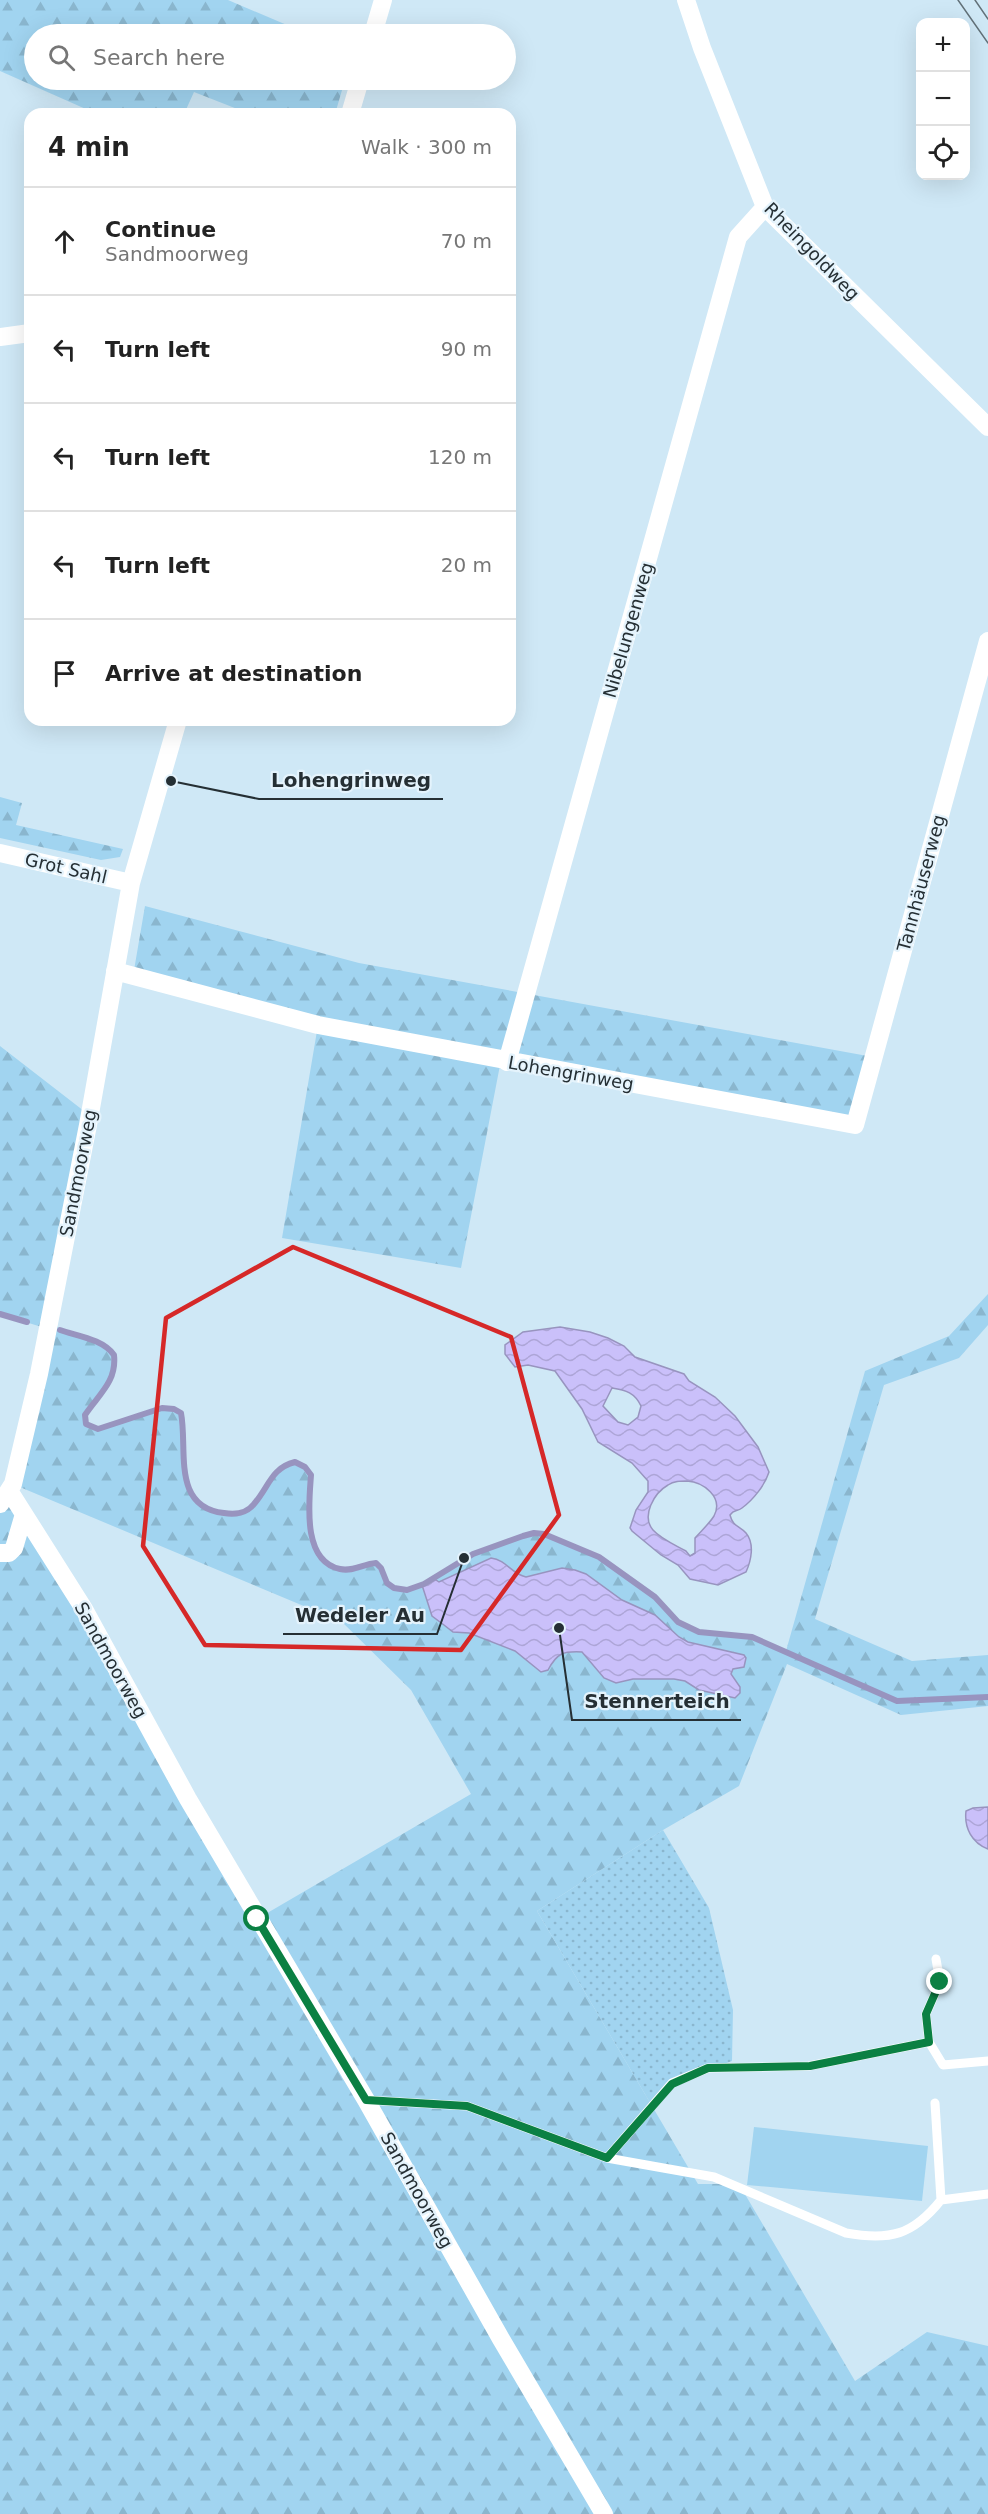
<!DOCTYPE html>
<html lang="en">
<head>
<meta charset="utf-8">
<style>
	:root { --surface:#fff; --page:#f2f2f2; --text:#222; --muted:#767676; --line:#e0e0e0 }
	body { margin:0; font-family:"DejaVu Sans",sans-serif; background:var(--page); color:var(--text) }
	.controls { position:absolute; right:18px; top:18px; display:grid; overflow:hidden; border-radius:12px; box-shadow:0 6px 24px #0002 }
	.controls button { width:54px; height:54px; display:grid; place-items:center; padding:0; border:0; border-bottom:2px solid var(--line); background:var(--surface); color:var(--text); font:30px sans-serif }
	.stop { position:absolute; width:18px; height:18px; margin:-14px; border:4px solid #0b8043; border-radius:50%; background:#fff }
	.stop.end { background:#0b8043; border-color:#fff; box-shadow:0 2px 6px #0008 }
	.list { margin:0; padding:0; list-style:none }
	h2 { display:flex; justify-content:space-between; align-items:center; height:78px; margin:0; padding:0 24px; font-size:26px }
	h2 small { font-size:20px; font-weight:400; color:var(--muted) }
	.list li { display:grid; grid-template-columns:39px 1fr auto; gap:18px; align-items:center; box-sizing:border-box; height:108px; padding:0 24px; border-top:2px solid var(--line) }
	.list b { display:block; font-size:22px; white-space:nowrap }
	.list p { margin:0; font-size:20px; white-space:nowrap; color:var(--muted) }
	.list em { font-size:20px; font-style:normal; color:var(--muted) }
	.icon { flex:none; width:33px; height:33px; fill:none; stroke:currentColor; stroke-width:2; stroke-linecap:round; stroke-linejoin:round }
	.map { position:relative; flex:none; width:988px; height:2514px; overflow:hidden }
	.search { position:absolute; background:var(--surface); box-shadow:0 6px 24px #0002; left:24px; top:24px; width:492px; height:66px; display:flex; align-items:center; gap:15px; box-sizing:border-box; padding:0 21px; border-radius:33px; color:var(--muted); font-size:22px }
	.panel { position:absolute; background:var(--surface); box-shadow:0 6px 24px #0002; left:24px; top:108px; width:492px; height:618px; border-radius:18px }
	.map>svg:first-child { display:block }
</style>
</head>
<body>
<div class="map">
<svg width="988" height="2514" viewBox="0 0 988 2514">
	<defs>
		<pattern id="green-dots" width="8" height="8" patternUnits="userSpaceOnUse" patternTransform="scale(1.5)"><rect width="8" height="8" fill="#a1d4f0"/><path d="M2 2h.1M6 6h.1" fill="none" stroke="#8ab6ce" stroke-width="1.8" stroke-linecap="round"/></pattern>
		<pattern id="forest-firs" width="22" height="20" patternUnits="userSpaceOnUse" patternTransform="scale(1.5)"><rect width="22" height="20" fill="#a1d4f0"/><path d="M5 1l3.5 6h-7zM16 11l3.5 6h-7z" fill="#8ab6ce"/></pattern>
		<pattern id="water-waves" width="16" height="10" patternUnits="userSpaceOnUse" patternTransform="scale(1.5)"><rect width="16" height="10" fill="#cac0fa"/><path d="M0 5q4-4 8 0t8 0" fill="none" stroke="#ada5d7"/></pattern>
	</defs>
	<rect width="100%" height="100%" fill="#cfe8f6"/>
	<!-- green -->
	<path fill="url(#green-dots)" d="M 663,1830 L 709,1908 L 733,2010 L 732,2061 L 672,2083 L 652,2106 L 537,1911 Z"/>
	<!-- forest -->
	<path fill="url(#forest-firs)" fill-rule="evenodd" d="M 0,0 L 228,0 L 308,34 L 34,34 L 34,80 L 345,80 L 335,114 L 250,114 L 194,92 L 184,114 L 97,114 L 0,71 Z
		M 0,797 L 22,803 L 16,825 L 123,849 L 120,857 L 101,860 L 0,838 Z
		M 145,906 L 359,963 L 873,1057 L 855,1125 L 501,1060 L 461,1268 L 282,1238 L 318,1025 L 133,976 Z
		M 0,1046 L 93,1118 L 56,1325 L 60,1330 L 91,1340 L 107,1348 L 114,1355 C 117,1382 98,1395 85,1415 L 86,1424 L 98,1429 L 162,1408 L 174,1409 L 181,1413 C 188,1451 171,1516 233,1514 C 240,1514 249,1510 253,1505 C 265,1493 291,1435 311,1475 C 309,1503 302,1561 340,1569 C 353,1572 363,1564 376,1563 C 392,1577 384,1596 415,1588 L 464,1558 L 505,1541 L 539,1533 L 565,1542 L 599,1557 L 655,1597 L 678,1622 L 689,1628 L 705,1633 L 746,1635 L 786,1651 L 865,1371 L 949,1336 L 988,1294 L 988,1325 L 959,1358 L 884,1385 L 815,1619 L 912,1661 L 988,1655 L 988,1706 L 901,1715 L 787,1664 L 739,1786 L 663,1830 L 537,1911 L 698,2184 L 739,2184 L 855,2381 L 927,2332 L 988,2346 L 988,2514 L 0,2514 L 0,1489 L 4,1485 L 48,1329 L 0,1314 ZM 15,1485 L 342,1622 L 411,1690 L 471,1794 L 257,1919 Z"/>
	<!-- pitch -->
	<path fill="#a1d4f0" d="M 754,2127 L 928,2146 L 922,2201 L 747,2185 Z"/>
	<!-- water -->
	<path fill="url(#water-waves)" stroke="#9894bf" stroke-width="1.5" fill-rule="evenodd" d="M 560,1327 L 590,1332 L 608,1338 L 624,1346 L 635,1357 L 684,1374 L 689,1381 L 715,1397 L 735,1416 L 758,1447 L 769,1472 C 765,1485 753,1500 742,1508 C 737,1512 734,1509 730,1515 C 733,1527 739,1525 746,1533 C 755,1544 751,1561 746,1572 L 718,1585 L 690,1579 L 678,1565 L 661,1555 L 632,1531 L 630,1528 L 636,1510 L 648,1492 L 648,1481 L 632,1463 L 598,1442 L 582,1409 L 555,1371 L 528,1365 L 515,1367 L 505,1354 L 505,1345 L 523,1332 ZM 612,1388 C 626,1390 635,1393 641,1406 L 638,1417 L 628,1425 L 618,1422 L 603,1406 ZM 687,1481 C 703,1482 724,1497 714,1516 C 709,1524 701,1531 695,1538 L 695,1553 L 690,1556 L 686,1551 C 675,1545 661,1539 653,1530 C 641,1516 654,1493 668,1485 C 674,1481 680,1481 687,1481 Z
		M 491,1558 C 507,1560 511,1574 526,1577 L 562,1568 L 575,1570 L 586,1574 L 622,1600 L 655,1615 L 679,1637 L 688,1642 L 744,1655 L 746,1658 L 744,1667 L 733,1669 L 731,1674 L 740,1687 L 740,1693 L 735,1698 L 699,1690 L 685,1681 L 674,1679 L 633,1679 L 616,1683 L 604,1678 L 582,1652 C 563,1651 557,1653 548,1670 L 541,1672 L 515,1651 L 469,1633 L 453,1632 L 444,1625 L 432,1616 L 422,1585 L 433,1578 L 439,1582 Z
		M 988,1807 L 988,1849 C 972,1843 964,1828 966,1811 L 973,1808 Z"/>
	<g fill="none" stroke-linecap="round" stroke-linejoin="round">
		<!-- stream -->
		<path stroke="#9894bf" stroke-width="6" d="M 0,1314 L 27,1322
			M 60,1330 C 77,1336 103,1339 114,1355 C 117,1382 98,1395 85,1415 L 86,1424 L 98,1429 L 162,1408 L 174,1409 L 181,1413 C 188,1449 171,1507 224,1513 C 235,1515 247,1513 254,1504 C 269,1487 271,1468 295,1462 L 305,1467 L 311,1475 C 309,1503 302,1561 340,1569 C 353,1572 363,1564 376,1563 L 381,1568 L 387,1583 L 394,1588 L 407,1590 L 424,1584 L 473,1554 L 523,1536 L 534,1533 L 544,1534 L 599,1557 L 655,1597 L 678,1622 L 699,1632 L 752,1637 L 897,1701 L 988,1697"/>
		<!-- lane -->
		<path stroke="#fff" stroke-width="9" d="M 936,1959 L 940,1982 L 926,2014 L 929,2042 L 943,2065 L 988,2061
			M 366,2100 L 467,2106 L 607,2158 L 672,2083 L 708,2068 L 809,2066 L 929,2042
			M 935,2103 L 941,2200 L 988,2194
			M 607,2158 L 714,2177 L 846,2233 C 890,2241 913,2235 941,2200"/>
		<!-- street -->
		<path stroke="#fff" stroke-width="18" d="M 686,0 L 702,48 L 765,207 L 988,427
			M 373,34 L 383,0
			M 350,114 L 360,80
			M 0,337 L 30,333
			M 0,853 L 131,883
			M 115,971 L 318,1025 L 855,1125 L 988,641
			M 507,1062 L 738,237 L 765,207
			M 10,1492 L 84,1609 L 188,1799 L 366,2100 L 501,2339 L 604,2514
			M 0,1504 L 13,1484 L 39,1374 L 88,1125 L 131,883 L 178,720
			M 0,1553 L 9,1553 L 14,1548 L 24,1514"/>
		<!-- tram -->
		<path stroke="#627179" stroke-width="1.5" d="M 958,0 L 988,43
			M 975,0 L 988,19"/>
	</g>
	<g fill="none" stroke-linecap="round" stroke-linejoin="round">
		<!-- route -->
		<path stroke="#0b8043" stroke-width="8" d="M 257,1919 L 366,2100 L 467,2106 L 607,2158 L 672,2084 L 708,2068 L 810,2066 L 929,2042 L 926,2014 L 940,1982"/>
	</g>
	<!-- marked area -->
	<path fill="none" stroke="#d62828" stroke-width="4.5" stroke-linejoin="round" d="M 293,1247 L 511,1337 L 559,1515 L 461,1650 L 205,1645 L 143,1546 L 166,1318 Z"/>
	<g text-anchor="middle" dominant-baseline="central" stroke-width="4.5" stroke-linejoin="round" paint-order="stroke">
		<!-- street labels -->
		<g font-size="18" fill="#252f34" stroke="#e4f3fc">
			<text transform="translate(812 251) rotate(46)">Rheingoldweg</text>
			<text transform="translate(628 630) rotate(-74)">Nibelungenweg</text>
			<text transform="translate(66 868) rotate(13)">Grot Sahl</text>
			<text transform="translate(921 883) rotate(-75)">Tannhäuserweg</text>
			<text transform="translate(571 1073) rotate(10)">Lohengrinweg</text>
			<text transform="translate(78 1173) rotate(-79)">Sandmoorweg</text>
			<text transform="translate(111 1660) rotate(61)">Sandmoorweg</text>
			<text transform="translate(417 2190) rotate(61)">Sandmoorweg</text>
		</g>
	</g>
	<!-- callouts -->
	<path fill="none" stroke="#252f34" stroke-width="2" d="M171 781L259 799H443M464 1558L437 1634H283M559 1628L572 1720H741"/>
	<g fill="#252f34" stroke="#e4f3fc" stroke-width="2">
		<circle cx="171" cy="781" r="6"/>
		<circle cx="464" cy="1558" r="6"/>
		<circle cx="559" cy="1628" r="6"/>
	</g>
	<g font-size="20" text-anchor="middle" font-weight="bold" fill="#252f34" stroke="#e4f3fc" stroke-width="4.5" stroke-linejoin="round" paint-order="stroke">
		<text x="351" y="787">Lohengrinweg</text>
		<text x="360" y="1622">Wedeler Au</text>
		<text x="657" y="1708">Stennerteich</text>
	</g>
</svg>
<div class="controls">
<button>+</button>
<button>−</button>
<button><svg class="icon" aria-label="locate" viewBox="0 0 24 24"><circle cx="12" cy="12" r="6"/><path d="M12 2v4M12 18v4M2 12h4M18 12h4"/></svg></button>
</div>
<div class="stop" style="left:257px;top:1919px"></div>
<div class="stop end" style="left:940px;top:1982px"></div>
<div class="search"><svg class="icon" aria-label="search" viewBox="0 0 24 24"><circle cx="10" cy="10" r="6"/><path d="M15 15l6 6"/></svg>Search here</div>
<section class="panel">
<h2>4 min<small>Walk · 300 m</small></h2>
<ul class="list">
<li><svg class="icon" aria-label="ahead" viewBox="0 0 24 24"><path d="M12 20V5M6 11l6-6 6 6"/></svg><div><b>Continue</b><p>Sandmoorweg</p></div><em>70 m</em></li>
<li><svg class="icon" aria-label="left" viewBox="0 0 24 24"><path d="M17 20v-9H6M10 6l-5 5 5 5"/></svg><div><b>Turn left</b></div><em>90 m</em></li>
<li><svg class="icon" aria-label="left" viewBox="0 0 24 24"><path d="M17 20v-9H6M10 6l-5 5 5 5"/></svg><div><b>Turn left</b></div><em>120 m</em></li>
<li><svg class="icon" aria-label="left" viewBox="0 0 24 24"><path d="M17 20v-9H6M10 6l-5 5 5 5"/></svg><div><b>Turn left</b></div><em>20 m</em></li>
<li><svg class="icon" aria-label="arrive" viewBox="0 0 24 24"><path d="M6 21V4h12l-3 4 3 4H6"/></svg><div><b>Arrive at destination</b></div></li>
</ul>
</section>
</div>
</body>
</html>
